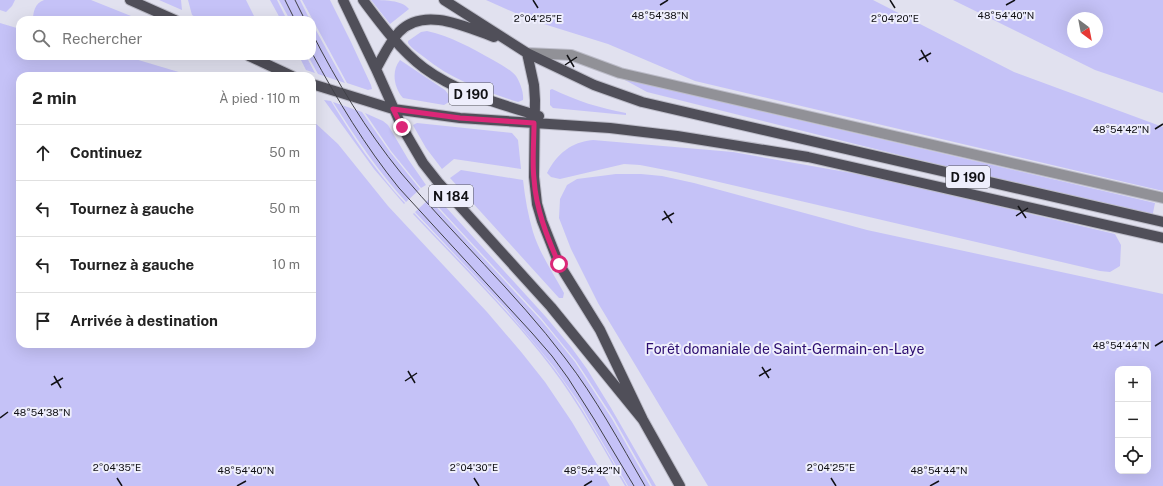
<!DOCTYPE html>
<html lang="fr">
<head>
<meta charset="utf-8">
<style>
	:root { --surface:#fff; --page:#f2f2f2; --text:#222; --muted:#767676; --line:#e0e0e0 }
	body { margin:0; font-family:"Public Sans",sans-serif; background:var(--page); color:var(--text) }
	.controls { position:absolute; right:12px; bottom:12px; display:grid; overflow:hidden; border-radius:8px; box-shadow:0 4px 16px #0002 }
	.controls button { width:36px; height:36px; display:grid; place-items:center; padding:0; border:0; border-bottom:1px solid var(--line); background:var(--surface); color:var(--text); font:20px sans-serif }
	.compass { position:absolute; left:1067px; top:12px; width:36px; height:36px; border-radius:50%; background:var(--surface); box-shadow:0 4px 16px #0002; rotate:148deg }
	.stop { position:absolute; width:12px; height:12px; margin:-9px; border:3px solid #db2777; border-radius:50%; background:#fff }
	.stop.end { background:#db2777; border-color:#fff; box-shadow:0 1px 4px #0008 }
	.list { margin:0; padding:0; list-style:none }
	h2 { display:flex; justify-content:space-between; align-items:center; height:52px; margin:0; padding:0 16px; font-size:17px }
	h2 small { font-size:13px; font-weight:400; color:var(--muted) }
	.list li { display:grid; grid-template-columns:26px 1fr auto; gap:12px; align-items:center; box-sizing:border-box; height:56px; padding:0 16px; border-top:1px solid var(--line) }
	.list b { display:block; font-size:15px; white-space:nowrap }
	.list em { font-size:13px; font-style:normal; color:var(--muted) }
	.icon { flex:none; width:22px; height:22px; fill:none; stroke:currentColor; stroke-width:2; stroke-linecap:round; stroke-linejoin:round }
	.map { position:relative; flex:none; width:1163px; height:486px; overflow:hidden }
	.search { position:absolute; background:var(--surface); box-shadow:0 4px 16px #0002; left:16px; top:16px; width:300px; height:44px; display:flex; align-items:center; gap:10px; box-sizing:border-box; padding:0 14px; border-radius:12px; color:var(--muted); font-size:15px }
	.panel { position:absolute; background:var(--surface); box-shadow:0 4px 16px #0002; left:16px; top:72px; width:300px; height:276px; border-radius:12px }
	.map>svg:first-child { display:block }
</style>
</head>
<body>
<div class="map">
<svg width="1163" height="486" viewBox="0 0 1163 486">
	<rect width="100%" height="100%" fill="#e1e1ef"/>
	<!-- green -->
	<path fill="#c5c2f7" fill-rule="evenodd" d="M 0,0 L 15,0 L 12,6 L 6,12 L 0,10 Z
		M 44,0 L 91,0 L 141,20 L 33,20 C 33,12 35,3 44,0 Z
		M 159,0 L 181,0 L 182,10 Z
		M 188,0 L 246,0 L 256,20 L 201,20 L 192,15 Z
		M 270,0 L 277,0 L 287,20 L 281,20 Z
		M 279,0 L 300,0 L 310,20 L 290,20 Z
		M 302,0 L 330,0 L 351,42 L 371,85 L 372,89 L 368,90 L 347,83 Z
		M 371,0 C 384,0 402,0 409,9 L 390,24 Z
		M 486,0 L 873,0 L 1014,72 L 1163,127 L 1163,191 L 695,81 L 608,44 L 531,20 Z
		M 953,0 L 1163,0 L 1163,93 L 1095,70 ZM 1073,18 L 1097,18 L 1097,42 L 1073,42 Z
		M 0,23 L 20,29 L 20,56 L 125,56 L 192,76 L 20,76 L 20,344 L 312,344 L 312,120 L 338,144 L 388,206 L 487,312 L 522,353 L 545,382 L 572,422 L 610,486 L 0,486 Z
		M 312,23 L 345,83 L 318,74 L 308,56 L 312,56 Z
		M 427,31 C 451,36 471,48 493,60 C 501,65 510,69 516,76 C 520,82 524,93 523,100 L 518,102 C 484,91 452,80 424,57 C 419,53 412,49 408,43 L 408,41 L 421,32 Z
		M 299,56 L 306,56 L 315,73 L 306,70 Z
		M 400,60 L 445,90 L 448,94 L 449,102 L 444,105 L 403,98 C 394,88 391,71 400,60 Z
		M 623,79 L 1155,203 L 1152,218 L 647,92 Z
		M 552,89 C 577,101 599,108 626,113 L 626,115 L 553,108 L 550,105 L 550,90 Z
		M 324,100 L 331,101 C 353,137 376,172 405,203 L 404,204 L 374,169 Z
		M 333,102 L 362,112 L 390,152 L 420,189 L 406,202 C 378,171 355,137 333,102 Z
		M 365,113 L 383,121 L 388,125 L 408,159 L 426,185 L 421,188 L 391,151 Z
		M 417,123 L 512,133 L 518,140 L 521,169 L 454,159 L 442,169 L 426,148 L 414,127 L 413,125 Z
		M 593,140 L 733,152 L 880,178 L 1115,234 L 1121,245 L 1120,266 L 1110,272 L 1100,271 L 676,172 L 640,165 L 624,164 L 560,179 L 551,177 L 547,173 C 557,154 571,142 593,140 Z
		M 461,170 L 523,180 C 525,198 528,215 533,232 C 540,254 553,273 564,293 L 563,298 L 559,298 L 450,178 Z
		M 616,174 L 641,174 L 662,176 L 694,183 L 867,230 L 1163,294 L 1163,486 L 708,486 L 598,303 L 571,249 L 559,218 L 560,199 L 567,185 L 577,179 ZM 1118,369 L 1148,369 L 1148,471 L 1118,471 Z
		M 434,194 L 546,317 L 571,347 L 587,369 L 611,408 L 656,486 L 652,486 L 614,419 L 576,361 L 541,318 L 430,198 Z
		M 429,199 L 540,319 L 559,342 L 575,362 L 612,419 L 650,486 L 628,486 L 580,404 L 554,367 L 506,309 L 415,212 Z
		M 414,213 C 461,263 511,312 553,367 C 581,404 603,446 627,486 L 625,486 C 602,446 579,404 551,367 C 510,313 460,264 413,214 Z"/>
	<g fill="none" stroke-linecap="round" stroke-linejoin="round">
		<!-- minor casing -->
		<g stroke="#bcbcc8" stroke-width="12">
			<path id="minor" d="M 527,53 L 571,55 L 620,73 L 1163,198"/>
		</g>
		<!-- major casing -->
		<g stroke="#bcbcc8" stroke-width="12">
			<path id="major" d="M 130,0 L 175,20
				M 343,0 L 376,69 L 402,127 L 423,163 L 438,182 L 551,307 L 643,420
				M 363,0 C 381,24 400,50 424,68 C 458,93 500,104 539,116
				M 444,0 L 527,53 L 594,85 L 642,102 L 1163,222
				M 527,53 L 534,85 L 535,100 L 534,177 L 537,204 L 542,221 L 559,264 L 600,330 L 643,420 L 680,486
				M 249,56 L 292,76
				M 376,69 C 383,57 389,43 399,32 C 424,6 466,27 494,37
				M 312,84 L 393,109 L 460,118 L 610,128 L 677,136 L 808,157 L 1163,238"/>
		</g>
		<!-- minor -->
		<use href="#minor" stroke="#919197" stroke-width="10"/>
		<!-- major -->
		<use href="#major" stroke="#504f59" stroke-width="10"/>
		<!-- tram -->
		<path stroke="#404047" stroke-width="1" d="M 285,0 L 295,20
			M 295,0 L 305,20
			M 312,33 C 337,82 366,130 401,173 C 454,236 515,292 565,358 C 596,398 620,443 645,486
			M 312,53 C 338,101 365,146 399,188 L 532,333 L 552,356 L 568,378 L 594,419 L 634,486"/>
	</g>
	<g fill="none" stroke-linecap="round" stroke-linejoin="round">
		<!-- route -->
		<path stroke="#db2777" stroke-width="5" d="M 402,127 L 393,109 L 460,118 L 534,123 C 534,142 532,161 534,179 C 536,209 547,237 559,264"/>
	</g>
	<!-- ticks -->
	<path fill="none" stroke="#111115" stroke-width="1.5" d="M 533,0 L 538,8M 890,0 L 895,8M 660,5 L 668,0M 1006,5 L 1015,0M 921,50 L 928,62M 567,55 L 574,67M 919,60 L 931,53M 565,65 L 577,57M 1155,129 L 1163,124M 1018,206 L 1026,218M 664,211 L 672,223M 1016,216 L 1028,208M 662,220 L 674,213M 1155,346 L 1163,341M 762,367 L 769,378M 408,371 L 415,383M 54,376 L 61,388M 759,376 L 771,369M 405,381 L 417,373M 51,385 L 63,378M 0,418 L 8,412M 117,478 L 122,486M 474,478 L 479,486M 831,478 L 836,486M 237,486 L 246,481M 584,486 L 592,481M 930,486 L 939,481"/>
	<g text-anchor="middle" dominant-baseline="central" stroke-width="4" stroke-linejoin="round" paint-order="stroke">
		<!-- shield labels -->
		<g fill="#eeeefc" stroke="#53535a" stroke-width="1">
			<rect x="449" y="83" width="44" height="22" rx="3"/>
			<rect x="946" y="166" width="44" height="22" rx="3"/>
			<rect x="429" y="185" width="44" height="22" rx="3"/>
		</g>
		<g font-size="13" font-weight="bold" fill="#111115">
			<text x="471" y="94">D 190</text>
			<text x="968" y="177">D 190</text>
			<text x="451" y="196">N 184</text>
		</g>
		<!-- park labels -->
		<g font-size="14" fill="#2d0d70" stroke="#eeeefc">
			<text x="785" y="349">Forêt domaniale de Saint-Germain-en-Laye</text>
		</g>
	</g>
	<g font-size="10" text-anchor="middle" fill="#111115" stroke="#eeeefc" stroke-width="4" stroke-linejoin="round" paint-order="stroke">
		<text x="660" y="19">48°54'38"N</text>
		<text x="1006" y="19">48°54'40"N</text>
		<text x="895" y="22">2°04'20"E</text>
		<text x="538" y="22">2°04'25"E</text>
		<text x="1121" y="133">48°54'42"N</text>
		<text x="1121" y="349">48°54'44"N</text>
		<text x="42" y="416">48°54'38"N</text>
		<text x="117" y="471">2°04'35"E</text>
		<text x="474" y="471">2°04'30"E</text>
		<text x="831" y="471">2°04'25"E</text>
		<text x="246" y="474">48°54'40"N</text>
		<text x="592" y="474">48°54'42"N</text>
		<text x="939" y="474">48°54'44"N</text>
	</g>
</svg>
<div class="controls">
<button>+</button>
<button>−</button>
<button><svg class="icon" aria-label="locate" viewBox="0 0 24 24"><circle cx="12" cy="12" r="6"/><path d="M12 2v4M12 18v4M2 12h4M18 12h4"/></svg></button>
</div>
<svg class="compass" viewBox="-18 -18 36 36"><path d="M0-13l5 13h-10z" fill="#e53935"/><path d="M0 13l5-13h-10z" fill="#767676"/></svg>
<div class="stop" style="left:559px;top:264px"></div>
<div class="stop end" style="left:402px;top:127px"></div>
<div class="search"><svg class="icon" aria-label="search" viewBox="0 0 24 24"><circle cx="10" cy="10" r="6"/><path d="M15 15l6 6"/></svg>Rechercher</div>
<section class="panel">
<h2>2 min<small>À pied · 110 m</small></h2>
<ul class="list">
<li><svg class="icon" aria-label="ahead" viewBox="0 0 24 24"><path d="M12 20V5M6 11l6-6 6 6"/></svg><div><b>Continuez</b></div><em>50 m</em></li>
<li><svg class="icon" aria-label="left" viewBox="0 0 24 24"><path d="M17 20v-9H6M10 6l-5 5 5 5"/></svg><div><b>Tournez à gauche</b></div><em>50 m</em></li>
<li><svg class="icon" aria-label="left" viewBox="0 0 24 24"><path d="M17 20v-9H6M10 6l-5 5 5 5"/></svg><div><b>Tournez à gauche</b></div><em>10 m</em></li>
<li><svg class="icon" aria-label="arrive" viewBox="0 0 24 24"><path d="M6 21V4h12l-3 4 3 4H6"/></svg><div><b>Arrivée à destination</b></div></li>
</ul>
</section>
</div>
</body>
</html>
